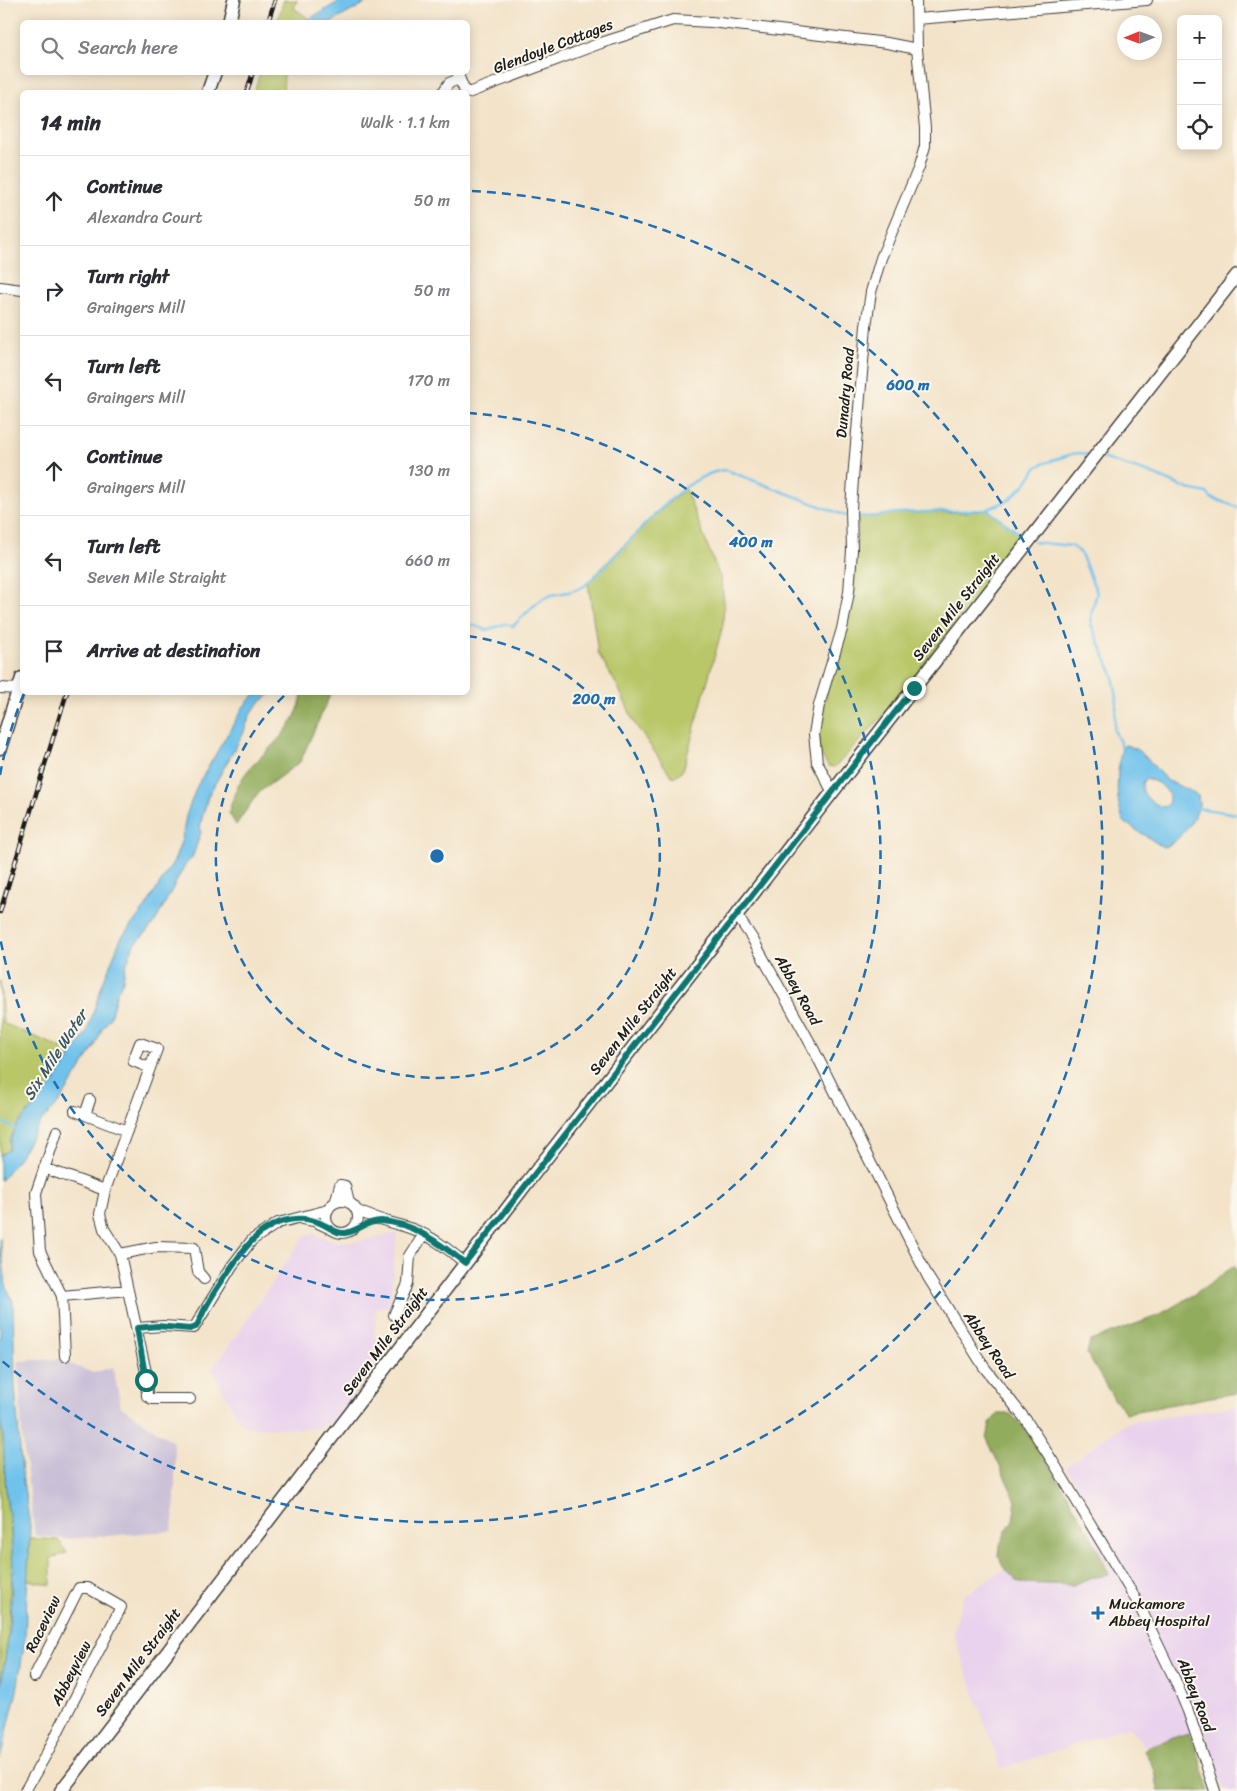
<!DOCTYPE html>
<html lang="en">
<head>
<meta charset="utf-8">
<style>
	:root { --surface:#fff; --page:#f7f7f7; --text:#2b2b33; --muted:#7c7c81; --line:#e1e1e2 }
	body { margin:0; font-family:Sriracha,sans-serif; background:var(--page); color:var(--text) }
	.controls { position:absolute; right:15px; top:15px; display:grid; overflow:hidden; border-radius:8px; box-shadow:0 2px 12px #0003 }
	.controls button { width:45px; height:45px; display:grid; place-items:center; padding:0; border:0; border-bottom:1px solid var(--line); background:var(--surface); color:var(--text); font:25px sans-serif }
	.compass { position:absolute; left:1117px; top:15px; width:45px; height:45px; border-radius:50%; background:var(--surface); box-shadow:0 2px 12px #0003; rotate:269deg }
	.stop { position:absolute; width:15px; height:15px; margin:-11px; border:4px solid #0f766e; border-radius:50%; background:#fff }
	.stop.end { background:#0f766e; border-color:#fff; box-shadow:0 1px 5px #0008 }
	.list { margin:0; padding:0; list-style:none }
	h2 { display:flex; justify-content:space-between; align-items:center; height:65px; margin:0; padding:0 20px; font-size:21px }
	h2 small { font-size:16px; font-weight:400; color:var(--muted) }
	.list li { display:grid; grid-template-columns:32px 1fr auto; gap:15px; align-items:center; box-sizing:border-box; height:90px; padding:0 20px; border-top:1px solid var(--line) }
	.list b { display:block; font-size:19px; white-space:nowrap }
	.list p { margin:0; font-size:16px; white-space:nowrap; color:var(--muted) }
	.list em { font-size:16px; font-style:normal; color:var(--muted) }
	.icon { flex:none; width:28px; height:28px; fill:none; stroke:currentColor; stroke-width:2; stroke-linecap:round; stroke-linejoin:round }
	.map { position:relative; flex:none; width:1237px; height:1791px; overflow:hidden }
	.search { position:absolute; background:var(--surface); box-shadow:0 2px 12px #0003; left:20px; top:20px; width:450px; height:55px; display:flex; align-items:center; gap:12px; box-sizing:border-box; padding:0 18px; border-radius:8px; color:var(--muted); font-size:19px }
	.panel { position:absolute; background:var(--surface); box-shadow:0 2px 12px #0003; left:20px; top:90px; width:450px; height:605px; border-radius:8px }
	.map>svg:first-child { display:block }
</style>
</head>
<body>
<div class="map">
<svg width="1237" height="1791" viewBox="0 0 1237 1791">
	<rect width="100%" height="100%" fill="#fbf7ec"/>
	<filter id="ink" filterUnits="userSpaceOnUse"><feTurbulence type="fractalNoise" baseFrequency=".02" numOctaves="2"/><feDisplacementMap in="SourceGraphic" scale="10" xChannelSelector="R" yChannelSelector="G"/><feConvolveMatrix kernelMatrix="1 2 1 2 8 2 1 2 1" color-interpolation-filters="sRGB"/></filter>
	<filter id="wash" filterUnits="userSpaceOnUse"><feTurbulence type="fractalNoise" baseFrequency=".0096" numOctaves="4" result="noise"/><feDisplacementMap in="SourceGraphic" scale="20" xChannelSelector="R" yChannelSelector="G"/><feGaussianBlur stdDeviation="1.12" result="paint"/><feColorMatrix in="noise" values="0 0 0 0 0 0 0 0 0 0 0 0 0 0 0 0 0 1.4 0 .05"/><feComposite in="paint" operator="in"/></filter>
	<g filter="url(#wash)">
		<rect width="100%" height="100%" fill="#f3e3c9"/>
		<!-- built -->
		<path fill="#e9d2ed" d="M 397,1233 L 390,1307 L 376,1307 L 374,1338 L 394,1340 L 335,1421 L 315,1429 L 245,1427 L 236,1415 L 212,1369 L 234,1339 L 304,1236 L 313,1234 L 333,1241 L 358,1242 Z
			M 1237,1406 L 1237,1791 L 1224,1791 L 1204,1728 L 1146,1747 L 1128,1727 L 1001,1769 L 953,1632 L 964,1595 L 1004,1570 L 1100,1523 L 1066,1467 L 1126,1423 Z"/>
		<!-- industrial -->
		<path fill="#c9bfd7" d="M 58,1359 L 93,1373 L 113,1367 L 121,1407 L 173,1442 L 175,1456 L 175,1499 L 172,1531 L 65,1539 L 35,1535 L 22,1436 L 18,1361 Z"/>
		<!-- green -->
		<path fill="#b9c769" stroke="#6a7242" d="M 284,0 L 297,0 L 294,8 L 309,19 L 304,22 L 277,22 Z
			M 260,73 L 284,73 L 283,92 L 254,92 Z
			M 685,488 L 721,580 L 724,602 L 723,625 L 683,770 L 674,777 L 670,774 L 635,724 L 618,687 L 598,653 L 588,582 L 634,535 Z
			M 987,510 L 1023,537 L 882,717 L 835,767 L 828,766 L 819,751 L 819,722 L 834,666 L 849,618 L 854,591 L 858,516 C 873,517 886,514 901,513 C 929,512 959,514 987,510 Z
			M 0,981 L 3,1023 L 73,1053 L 10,1140 L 9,1150 L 0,1155 Z
			M 0,1419 L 3,1435 L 6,1496 L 11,1530 L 13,1569 L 10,1594 L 9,1634 L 0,1690 Z
			M 30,1538 L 58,1540 L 67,1553 L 51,1558 L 51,1585 L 27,1580 Z"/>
		<!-- forest -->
		<path fill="#92ac5d" stroke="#57643c" d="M 302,693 L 331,693 L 300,762 L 258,793 L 236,825 L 229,813 C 232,798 239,780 250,768 C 271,745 298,727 302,693 Z
			M 1234,1266 L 1237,1271 L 1237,1393 C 1200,1398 1163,1407 1126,1413 L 1114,1399 L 1087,1354 L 1090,1341 L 1157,1316 L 1190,1297 Z
			M 997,1414 L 1011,1414 C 1034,1436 1050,1466 1066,1493 C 1082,1520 1098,1546 1109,1575 L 1090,1578 L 1073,1585 L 1019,1583 L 1003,1567 L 999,1556 L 1000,1545 L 1006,1531 L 1013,1520 L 1016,1501 L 987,1439 L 990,1424 Z
			M 1189,1733 L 1196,1748 L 1210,1791 L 1158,1791 L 1155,1770 L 1144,1751 L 1149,1746 Z"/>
		<!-- water -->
		<path fill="#70c2ec" stroke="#466f84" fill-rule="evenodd" d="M 342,0 L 371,0 L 332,22 L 304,22 Z
			M 256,693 L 272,693 L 258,704 L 250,715 L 243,734 L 208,796 L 201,822 L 200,829 L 201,832 L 192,858 L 185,865 L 155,922 L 141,938 L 134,944 L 125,968 L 123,980 L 117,992 L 110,1018 L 102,1029 L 95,1046 L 59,1103 L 41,1121 L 18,1159 L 0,1181 L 0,1155 L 9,1150 L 10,1140 L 17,1125 L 52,1086 L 87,1032 L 102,985 L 121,938 L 145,908 L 175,859 L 182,839 L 186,816 L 197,786 L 244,706 Z
			M 1126,745 C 1145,750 1152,767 1166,779 C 1176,786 1188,788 1198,796 C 1198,797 1199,802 1199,804 C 1198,817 1176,846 1163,847 L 1124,822 C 1114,798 1117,772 1122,747 ZM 1146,779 C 1158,780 1178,795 1165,807 C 1153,805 1138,794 1143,781 Z
			M 0,1237 L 6,1285 L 13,1302 L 15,1386 L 22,1474 L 30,1526 L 25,1638 L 17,1691 L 0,1760 L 0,1690 L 9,1634 L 13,1569 L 11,1530 L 6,1495 L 3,1435 L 0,1420 Z"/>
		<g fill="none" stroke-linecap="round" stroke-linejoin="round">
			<!-- stream -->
			<path stroke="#70c2ec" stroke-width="2.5" d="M 1102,458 L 1150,473 L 1188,489 L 1207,493 L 1211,498 L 1237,507
				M 988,510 L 1024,537
				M 857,516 L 872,517 L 896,513 L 986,510 L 1009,500 L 1026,483 L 1036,468 L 1042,464 L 1072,454 L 1080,453 L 1088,455
				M 1034,542 L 1071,546 L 1080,552 L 1084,561 L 1097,593 L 1092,611 L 1091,624 L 1113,675 L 1117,698 L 1114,730 L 1122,747
				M 468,626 L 472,625 L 487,630 L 505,624 L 513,626 C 522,618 537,600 548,596 C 560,592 573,594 584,586 C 622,557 677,473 726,470 L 846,516
				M 1198,808 L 1237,814
				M 0,1121 L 19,1131"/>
		</g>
	</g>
	<g filter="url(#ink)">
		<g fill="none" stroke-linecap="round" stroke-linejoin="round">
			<!-- minor casing -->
			<g stroke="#3c3a36" stroke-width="12">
				<path id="minor" d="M 917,19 L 1147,0
					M 457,72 L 465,92
					M 443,92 L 449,83 L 459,79
					M 468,93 L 601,43 L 673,20 L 711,22 L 779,30 L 887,43 L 917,49
					M 0,287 L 22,290
					M 0,688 L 19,689
					M 832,791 L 817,762 L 814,734 L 819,705 L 842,629 L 849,592 L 852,550 L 851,509 L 853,479 L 866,326 L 871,292 L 881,258 L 919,167 L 925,146 L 925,128 L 917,49 L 916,0
					M 736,914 L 752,938 L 813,1048 L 928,1277 L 984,1367 L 1026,1420 L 1055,1465 L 1138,1603 L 1175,1680 L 1188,1711 L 1215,1791
					M 150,1068 L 133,1061 L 140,1043 L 157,1049 L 105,1190 L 100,1214 L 104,1229 L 120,1254 L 146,1372 L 147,1396 L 152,1399 L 190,1399
					M 75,1111 L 127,1131
					M 85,1115 L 90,1100
					M 57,1131 L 36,1193 L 40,1251 L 62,1296 L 65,1356
					M 44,1168 L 105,1190
					M326 1217a16 16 0 1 1 32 0a16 16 0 1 1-32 0Z
					M 335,1203 L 340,1185 L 345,1186 L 349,1203
					M 356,1210 C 376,1220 392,1222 412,1229 C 432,1236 449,1250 465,1263
					M 302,1219 L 314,1221 L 331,1229
					M 120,1254 L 156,1247 L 194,1248 L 198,1272 L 204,1279
					M 62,1296 L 128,1290
					M 394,1315 L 408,1284 L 410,1256 L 424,1234
					M 137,1328 L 163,1326 L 194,1328 L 232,1266 L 252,1240 L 278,1223 L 328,1210
					M 25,1791 L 47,1753 L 121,1607 L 88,1588 L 79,1588 L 34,1677"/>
			</g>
			<!-- major casing -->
			<g stroke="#3c3a36" stroke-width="15">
				<path id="major" d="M 229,22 L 234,0
					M 208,92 L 215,72
					M 0,748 L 22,678
					M 61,1791 L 533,1175 L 1237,275"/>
			</g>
			<!-- minor -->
			<use href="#minor" stroke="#fff" stroke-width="10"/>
			<!-- major -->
			<use href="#major" stroke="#fff" stroke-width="12"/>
			<!-- rail casing -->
			<g stroke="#1c1c1c" stroke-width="4.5">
				<path id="rail" d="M 268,22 L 275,0
					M 247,92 L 253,72
					M 0,912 L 67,692"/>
			</g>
			<!-- rail -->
			<use href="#rail" stroke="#fbf7ec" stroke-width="2.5" stroke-dasharray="8" stroke-linecap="butt"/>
		</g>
	</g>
	<g fill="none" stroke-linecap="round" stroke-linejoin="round" filter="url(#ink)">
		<!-- route -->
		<path stroke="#0f766e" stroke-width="6" d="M 146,1380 L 137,1328 L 157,1326 L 190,1329 L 196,1327 C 200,1321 202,1313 206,1307 C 211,1297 218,1287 224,1278 C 241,1252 260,1222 295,1219 C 304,1218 315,1220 324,1225 C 331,1228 337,1234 345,1233 C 356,1232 366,1221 381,1221 C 412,1222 442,1245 465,1263 L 914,688"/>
	</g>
	<!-- distance rings -->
	<g fill="none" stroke="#1f6fb2" stroke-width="2.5" stroke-dasharray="9 6">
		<path d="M468 636A222 222 0 1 1 286 694"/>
		<path d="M0 775A444 444 0 0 1 24 693M468 413A444 444 0 1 1 0 937"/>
		<path d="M472 191A666 666 0 1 1 0 1359"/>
	</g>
	<!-- markers -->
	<path fill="#1f6fb2" stroke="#fbf7ec" stroke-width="2" d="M1095.5 1605.5h5v5h5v5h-5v5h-5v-5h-5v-5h5z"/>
	<g text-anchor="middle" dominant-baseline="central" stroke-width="4" stroke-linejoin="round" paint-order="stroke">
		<!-- street labels -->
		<g font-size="15" fill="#1c1c1c" stroke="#fbf7ec">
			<text transform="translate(553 46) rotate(-21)">Glendoyle Cottages</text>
			<text transform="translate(845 393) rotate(-85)">Dunadry Road</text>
			<text transform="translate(956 607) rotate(-52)">Seven Mile Straight</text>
			<text transform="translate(798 990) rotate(61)">Abbey Road</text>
			<text transform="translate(633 1021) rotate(-52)">Seven Mile Straight</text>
			<text transform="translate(385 1341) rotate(-53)">Seven Mile Straight</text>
			<text transform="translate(989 1345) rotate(56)">Abbey Road</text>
			<text transform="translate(43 1624) rotate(-64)">Raceview</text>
			<text transform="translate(138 1662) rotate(-53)">Seven Mile Straight</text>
			<text transform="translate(71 1673) rotate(-63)">Abbeyview</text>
			<text transform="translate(1196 1695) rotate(69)">Abbey Road</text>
		</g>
		<!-- poi labels -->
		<g font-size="15" fill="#1c1c1c" stroke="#fbf7ec" text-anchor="start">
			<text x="1109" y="1604">Muckamore<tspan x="1109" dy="17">Abbey Hospital</tspan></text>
		</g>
		<!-- water labels -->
		<g font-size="16" font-style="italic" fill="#395665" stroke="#fbf7ec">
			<text transform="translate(55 1055) rotate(-57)">Six Mile Water</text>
		</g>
	</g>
	<circle cx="437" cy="856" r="8" fill="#1f6fb2" stroke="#fbf7ec" stroke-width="2.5"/>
	<g font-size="15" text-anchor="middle" font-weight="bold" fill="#1f6fb2" stroke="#fbf7ec" stroke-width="4" stroke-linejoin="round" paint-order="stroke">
		<text x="908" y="390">600 m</text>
		<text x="751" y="547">400 m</text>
		<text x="594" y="704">200 m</text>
	</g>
</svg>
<div class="controls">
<button>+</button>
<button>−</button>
<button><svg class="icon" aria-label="locate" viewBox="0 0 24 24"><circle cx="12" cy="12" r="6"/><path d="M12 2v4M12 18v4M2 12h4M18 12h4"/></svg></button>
</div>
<svg class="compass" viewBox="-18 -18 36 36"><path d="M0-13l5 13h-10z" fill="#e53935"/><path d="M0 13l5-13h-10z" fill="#7c7c81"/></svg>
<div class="stop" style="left:146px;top:1380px"></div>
<div class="stop end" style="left:914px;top:688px"></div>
<div class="search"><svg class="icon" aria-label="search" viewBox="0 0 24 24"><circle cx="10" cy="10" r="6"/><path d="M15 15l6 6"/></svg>Search here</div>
<section class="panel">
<h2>14 min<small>Walk · 1.1 km</small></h2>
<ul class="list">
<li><svg class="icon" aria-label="ahead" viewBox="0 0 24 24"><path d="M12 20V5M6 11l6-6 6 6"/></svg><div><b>Continue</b><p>Alexandra Court</p></div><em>50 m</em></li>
<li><svg class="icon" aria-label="right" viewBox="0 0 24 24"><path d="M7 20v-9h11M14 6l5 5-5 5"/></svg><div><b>Turn right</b><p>Graingers Mill</p></div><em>50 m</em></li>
<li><svg class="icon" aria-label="left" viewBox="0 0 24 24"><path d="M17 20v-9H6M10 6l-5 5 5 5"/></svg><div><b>Turn left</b><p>Graingers Mill</p></div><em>170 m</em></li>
<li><svg class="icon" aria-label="ahead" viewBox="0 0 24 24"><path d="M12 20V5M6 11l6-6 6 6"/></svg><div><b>Continue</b><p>Graingers Mill</p></div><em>130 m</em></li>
<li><svg class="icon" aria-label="left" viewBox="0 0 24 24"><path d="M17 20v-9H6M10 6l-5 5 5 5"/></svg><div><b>Turn left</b><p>Seven Mile Straight</p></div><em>660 m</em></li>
<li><svg class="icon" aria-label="arrive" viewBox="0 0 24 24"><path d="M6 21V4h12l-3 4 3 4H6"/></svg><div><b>Arrive at destination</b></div></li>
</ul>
</section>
</div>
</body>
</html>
